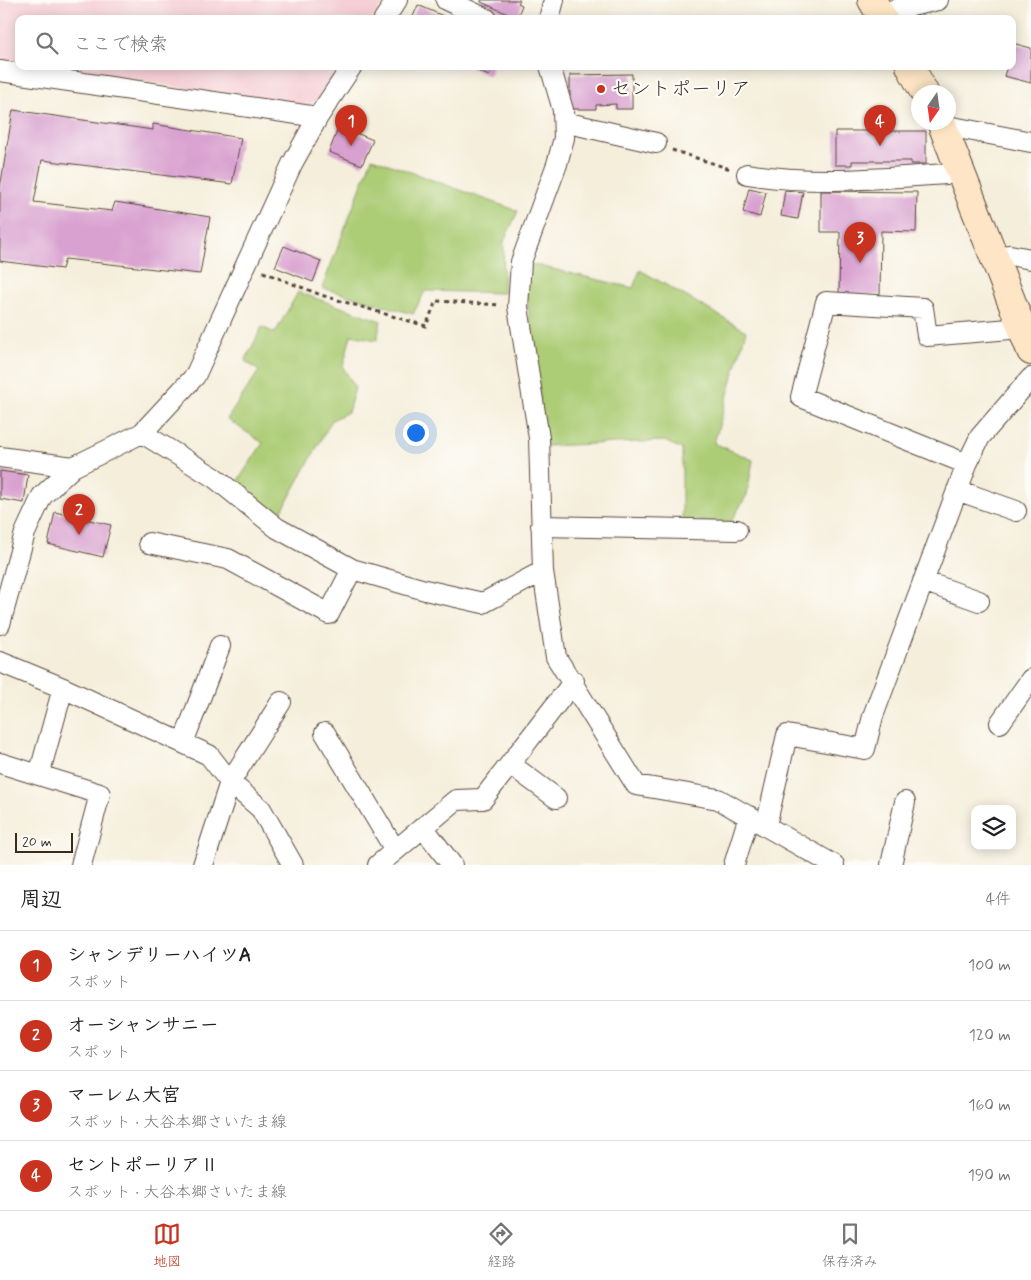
<!DOCTYPE html>
<html lang="ja">
<head>
<meta charset="utf-8">
<style>
	:root { --surface:#fff; --page:#f6f6f6; --text:#202124; --muted:#757577; --line:#e0e0e0; --accent:#c8321e }
	body { margin:0; font-family:Mynerve,"Klee One",sans-serif; background:var(--page); color:var(--text) }
	.controls { position:absolute; right:15px; bottom:15px; display:grid; overflow:hidden; border-radius:10px; box-shadow:0 2px 12px #0003 }
	.controls button { width:45px; height:45px; display:grid; place-items:center; padding:0; border:0; border-bottom:1px solid var(--line); background:var(--surface); color:var(--text); font:25px sans-serif }
	.compass { position:absolute; left:911px; top:85px; width:45px; height:45px; border-radius:50%; background:var(--surface); box-shadow:0 2px 12px #0003; rotate:193deg }
	.scale { position:absolute; left:15px; bottom:12px; width:58px; box-sizing:border-box; padding-left:5px; border:2px solid #3b2a1e; border-top:0; font-size:14px; line-height:18px; white-space:nowrap; color:#3b2a1e; -webkit-text-stroke:4px #fdfcf7; paint-order:stroke }
	.you { position:absolute; left:415px; top:432px; width:18px; height:18px; margin:-12px; border:4px solid #fff; border-radius:50%; background:#1a73e8; box-shadow:0 0 0 8px #1a73e833 }
	.badge { display:grid; place-items:center; width:32px; height:32px; border-radius:50%; background:var(--accent); color:#fff; font-size:16px; font-weight:700 }
	.pin { position:absolute; translate:-50% -41px; filter:drop-shadow(0 1px 2px #0008) }
	.pin::after { content:''; position:absolute; top:26px; width:18px; height:15px; background:inherit; clip-path:polygon(0 0,100% 0,50% 100%) }
	.list { margin:0; padding:0; list-style:none }
	h2 { display:flex; justify-content:space-between; align-items:center; height:65px; margin:0; padding:0 20px; font-size:21px }
	h2 small { font-size:16px; font-weight:400; color:var(--muted) }
	.list li { display:grid; grid-template-columns:32px 1fr auto; gap:15px; align-items:center; box-sizing:border-box; height:70px; padding:0 20px; border-top:1px solid var(--line) }
	.list b { display:block; font-size:19px; white-space:nowrap }
	.list p { margin:0; font-size:16px; white-space:nowrap; color:var(--muted) }
	.list em { font-size:16px; font-style:normal; color:var(--muted) }
	.icon { flex:none; width:28px; height:28px; fill:none; stroke:currentColor; stroke-width:2; stroke-linecap:round; stroke-linejoin:round }
	.map { position:relative; flex:none; width:1031px; height:865px; overflow:hidden }
	.search { position:absolute; background:var(--surface); box-shadow:0 2px 12px #0003; left:15px; right:15px; top:15px; height:55px; display:flex; align-items:center; gap:12px; box-sizing:border-box; padding:0 18px; border-radius:10px; color:var(--muted); font-size:19px }
	.sheet { height:345px; background:var(--surface) }
	nav { display:flex; justify-content:space-around; align-items:center; box-sizing:border-box; height:70px; border-top:1px solid var(--line); background:var(--surface); font-size:14px; color:var(--muted) }
	nav a { display:grid; justify-items:center; gap:2px }
	nav .on { color:var(--accent) }
	.map>svg:first-child { display:block }
</style>
</head>
<body>
<div class="map">
<svg width="1031" height="865" viewBox="0 0 1031 865">
	<rect width="100%" height="100%" fill="#fdfcf7"/>
	<filter id="ink" filterUnits="userSpaceOnUse"><feTurbulence type="fractalNoise" baseFrequency=".02" numOctaves="2"/><feDisplacementMap in="SourceGraphic" scale="10" xChannelSelector="R" yChannelSelector="G"/><feConvolveMatrix kernelMatrix="1 2 1 2 8 2 1 2 1" color-interpolation-filters="sRGB"/></filter>
	<filter id="wash" filterUnits="userSpaceOnUse"><feTurbulence type="fractalNoise" baseFrequency=".0096" numOctaves="4" result="noise"/><feDisplacementMap in="SourceGraphic" scale="20" xChannelSelector="R" yChannelSelector="G"/><feGaussianBlur stdDeviation="1.12" result="paint"/><feColorMatrix in="noise" values="0 0 0 0 0 0 0 0 0 0 0 0 0 0 0 0 0 1.4 0 .05"/><feComposite in="paint" operator="in"/></filter>
	<g filter="url(#wash)">
		<rect width="100%" height="100%" fill="#f5eedb"/>
		<!-- built -->
		<path fill="#f6cfd6" d="M 0,0 L 386,0 L 373,19 L 19,19 L 19,64 L 0,61 Z
			M 35,66 L 341,66 L 319,100 L 305,106 Z"/>
		<!-- grass -->
		<path fill="#accc74" stroke="#747b49" d="M 372,158 L 518,211 L 504,241 L 503,293 L 425,291 L 413,314 L 322,288 Z
			M 531,264 L 633,288 L 640,270 L 746,331 L 714,443 L 753,460 L 747,495 L 730,523 L 682,520 L 682,449 L 664,441 L 546,446 L 525,282 Z
			M 298,292 L 381,321 L 377,340 L 351,335 L 343,367 L 355,388 L 348,412 L 332,420 L 279,516 L 237,482 L 263,443 L 227,419 L 259,371 L 245,361 L 262,327 L 275,333 Z"/>
		<g id="blocks">
			<!-- building -->
			<path fill="#d9a1d0" d="M 481,0 L 520,0 L 518,3 L 522,5 L 517,18 L 481,2 Z
				M 418,5 L 450,19 L 412,19 Z
				M 1012,43 L 1031,48 L 1031,83 L 1004,76 L 1007,66 L 1012,66 Z
				M 467,66 L 493,66 L 489,76 Z
				M 632,74 L 632,109 L 616,109 L 616,104 L 596,105 L 596,109 L 570,109 L 570,75 Z
				M 13,110 L 153,130 L 153,124 L 241,138 L 232,184 L 42,160 L 34,202 L 112,211 L 115,202 L 210,217 L 200,274 L 65,259 L 62,269 L 0,261 L 0,188 Z
				M 339,126 L 373,140 L 362,165 L 329,152 Z
				M 835,131 L 926,131 L 926,164 L 911,164 L 911,161 L 852,161 L 852,165 L 835,165 Z
				M 749,188 L 766,192 L 760,217 L 743,212 Z
				M 785,190 L 803,192 L 798,219 L 781,216 Z
				M 821,191 L 917,192 L 916,232 L 881,231 L 880,295 L 839,295 L 840,232 L 821,232 Z
				M 284,246 L 321,261 L 313,282 L 275,267 Z
				M 0,471 L 28,475 L 24,503 L 0,499 Z
				M 55,512 L 111,525 L 103,557 L 48,544 Z"/>
		</g>
	</g>
	<g filter="url(#ink)">
		<use href="#blocks" fill-opacity="0" stroke="#57473a" stroke-width="1"/>
		<g fill="none" stroke-linecap="round" stroke-linejoin="round">
			<!-- minor casing -->
			<g stroke="#57473a" stroke-width="22">
				<path id="minor" d="M 446,0 L 487,19
					M 880,13 L 938,0
					M 384,19 L 397,0
					M 549,19 L 554,0
					M 550,66 L 563,110 L 564,138 L 557,164 L 521,262 L 518,307 L 539,438 L 543,571 L 556,657 L 636,785 L 718,799 L 834,865
					M 0,71 L 318,117
					M 564,122 L 656,143
					M 942,125 L 1031,142
					M 747,174 C 818,186 892,177 963,173
					M 995,257 L 1010,255 L 1031,259
					M 142,433 L 215,478 L 277,528 L 352,569 L 425,590 L 483,603 L 543,571
					M 0,457 L 73,467
					M 967,464 L 801,397 L 826,302 L 923,308 L 927,336 L 1022,328
					M 957,490 L 1016,511
					M 541,526 L 737,530
					M 149,543 L 228,559 L 329,614 L 352,569
					M 923,581 L 979,601
					M 0,624 L 25,533 L 42,496 L 73,467 L 142,433 L 195,376 L 292,164 L 318,117 L 352,66
					M 0,662 L 63,688 L 209,755 L 230,782 L 203,865
					M 281,702 L 230,782 L 261,809 L 293,865
					M 1000,723 L 1031,679
					M 325,733 L 395,850
					M 183,743 L 220,646
					M 0,763 L 100,794 L 81,865
					M 510,764 L 556,798
					M 39,775 L 63,688
					M 766,826 L 787,735 L 865,749 L 873,716 L 967,464 L 980,437 L 1031,378
					M 423,827 L 452,865
					M 378,865 L 456,800 L 483,799 L 574,681
					M 734,865 L 749,816
					M 891,865 L 905,802"/>
			</g>
			<!-- secondary casing -->
			<g stroke="#57473a" stroke-width="30">
				<path id="secondary" d="M 872,0 L 883,19
					M 910,66 L 924,92
					M 941,122 L 1031,351"/>
			</g>
			<!-- path -->
			<path stroke="#57473a" stroke-width="3" stroke-dasharray="4 4" stroke-linecap="butt" d="M 672,150 L 730,169
				M 263,272 L 321,295 L 426,326 L 436,301 L 500,305"/>
			<!-- minor -->
			<use href="#minor" stroke="#fff" stroke-width="20"/>
			<!-- secondary -->
			<use href="#secondary" stroke="#fde5c5" stroke-width="28"/>
		</g>
	</g>
	<!-- markers -->
	<circle fill="#c8321e" stroke="#fdfcf7" stroke-width="2" cx="601" cy="89" r="5"/>
	<g text-anchor="middle" dominant-baseline="central" stroke-width="4.5" stroke-linejoin="round" paint-order="stroke">
		<!-- poi labels -->
		<g font-size="20" fill="#3b2a1e" stroke="#fdfcf7" text-anchor="start">
			<text x="611" y="89">セントポーリア</text>
		</g>
	</g>
</svg>
<div class="controls">
<button><svg class="icon" aria-label="layers" viewBox="0 0 24 24"><path d="M12 4l9 5-9 5-9-5zM3 14l9 5 9-5"/></svg></button>
</div>
<svg class="compass" viewBox="-18 -18 36 36"><path d="M0-13l5 13h-10z" fill="#e53935"/><path d="M0 13l5-13h-10z" fill="#757577"/></svg>
<div class="scale">20 m</div>
<div class="you"></div>
<div class="pin badge" style="left:351px;top:146px">1</div>
<div class="pin badge" style="left:79px;top:535px">2</div>
<div class="pin badge" style="left:860px;top:263px">3</div>
<div class="pin badge" style="left:880px;top:146px">4</div>
<div class="search"><svg class="icon" aria-label="search" viewBox="0 0 24 24"><circle cx="10" cy="10" r="6"/><path d="M15 15l6 6"/></svg>ここで検索</div>
</div>
<section class="sheet">
<h2>周辺<small>4件</small></h2>
<ul class="list">
<li><span class="badge">1</span><div><b>シャンデリーハイツA</b><p>スポット</p></div><em>100 m</em></li>
<li><span class="badge">2</span><div><b>オーシャンサニー</b><p>スポット</p></div><em>120 m</em></li>
<li><span class="badge">3</span><div><b>マーレム大宮</b><p>スポット · 大谷本郷さいたま線</p></div><em>160 m</em></li>
<li><span class="badge">4</span><div><b>セントポーリアⅡ</b><p>スポット · 大谷本郷さいたま線</p></div><em>190 m</em></li>
</ul>
</section>
<nav>
<a class="on"><svg class="icon" aria-label="map" viewBox="0 0 24 24"><path d="M3 6l6-2 6 2 6-2v14l-6 2-6-2-6 2zM9 4v14M15 6v14"/></svg>地図</a>
<a><svg class="icon" aria-label="directions" viewBox="0 0 24 24"><path d="M12 3l9 9-9 9-9-9zM9 14v-3h6M13 9l2 2-2 2"/></svg>経路</a>
<a><svg class="icon" aria-label="saved" viewBox="0 0 24 24"><path d="M7 4h10v16l-5-4-5 4z"/></svg>保存済み</a>
</nav>
</body>
</html>
